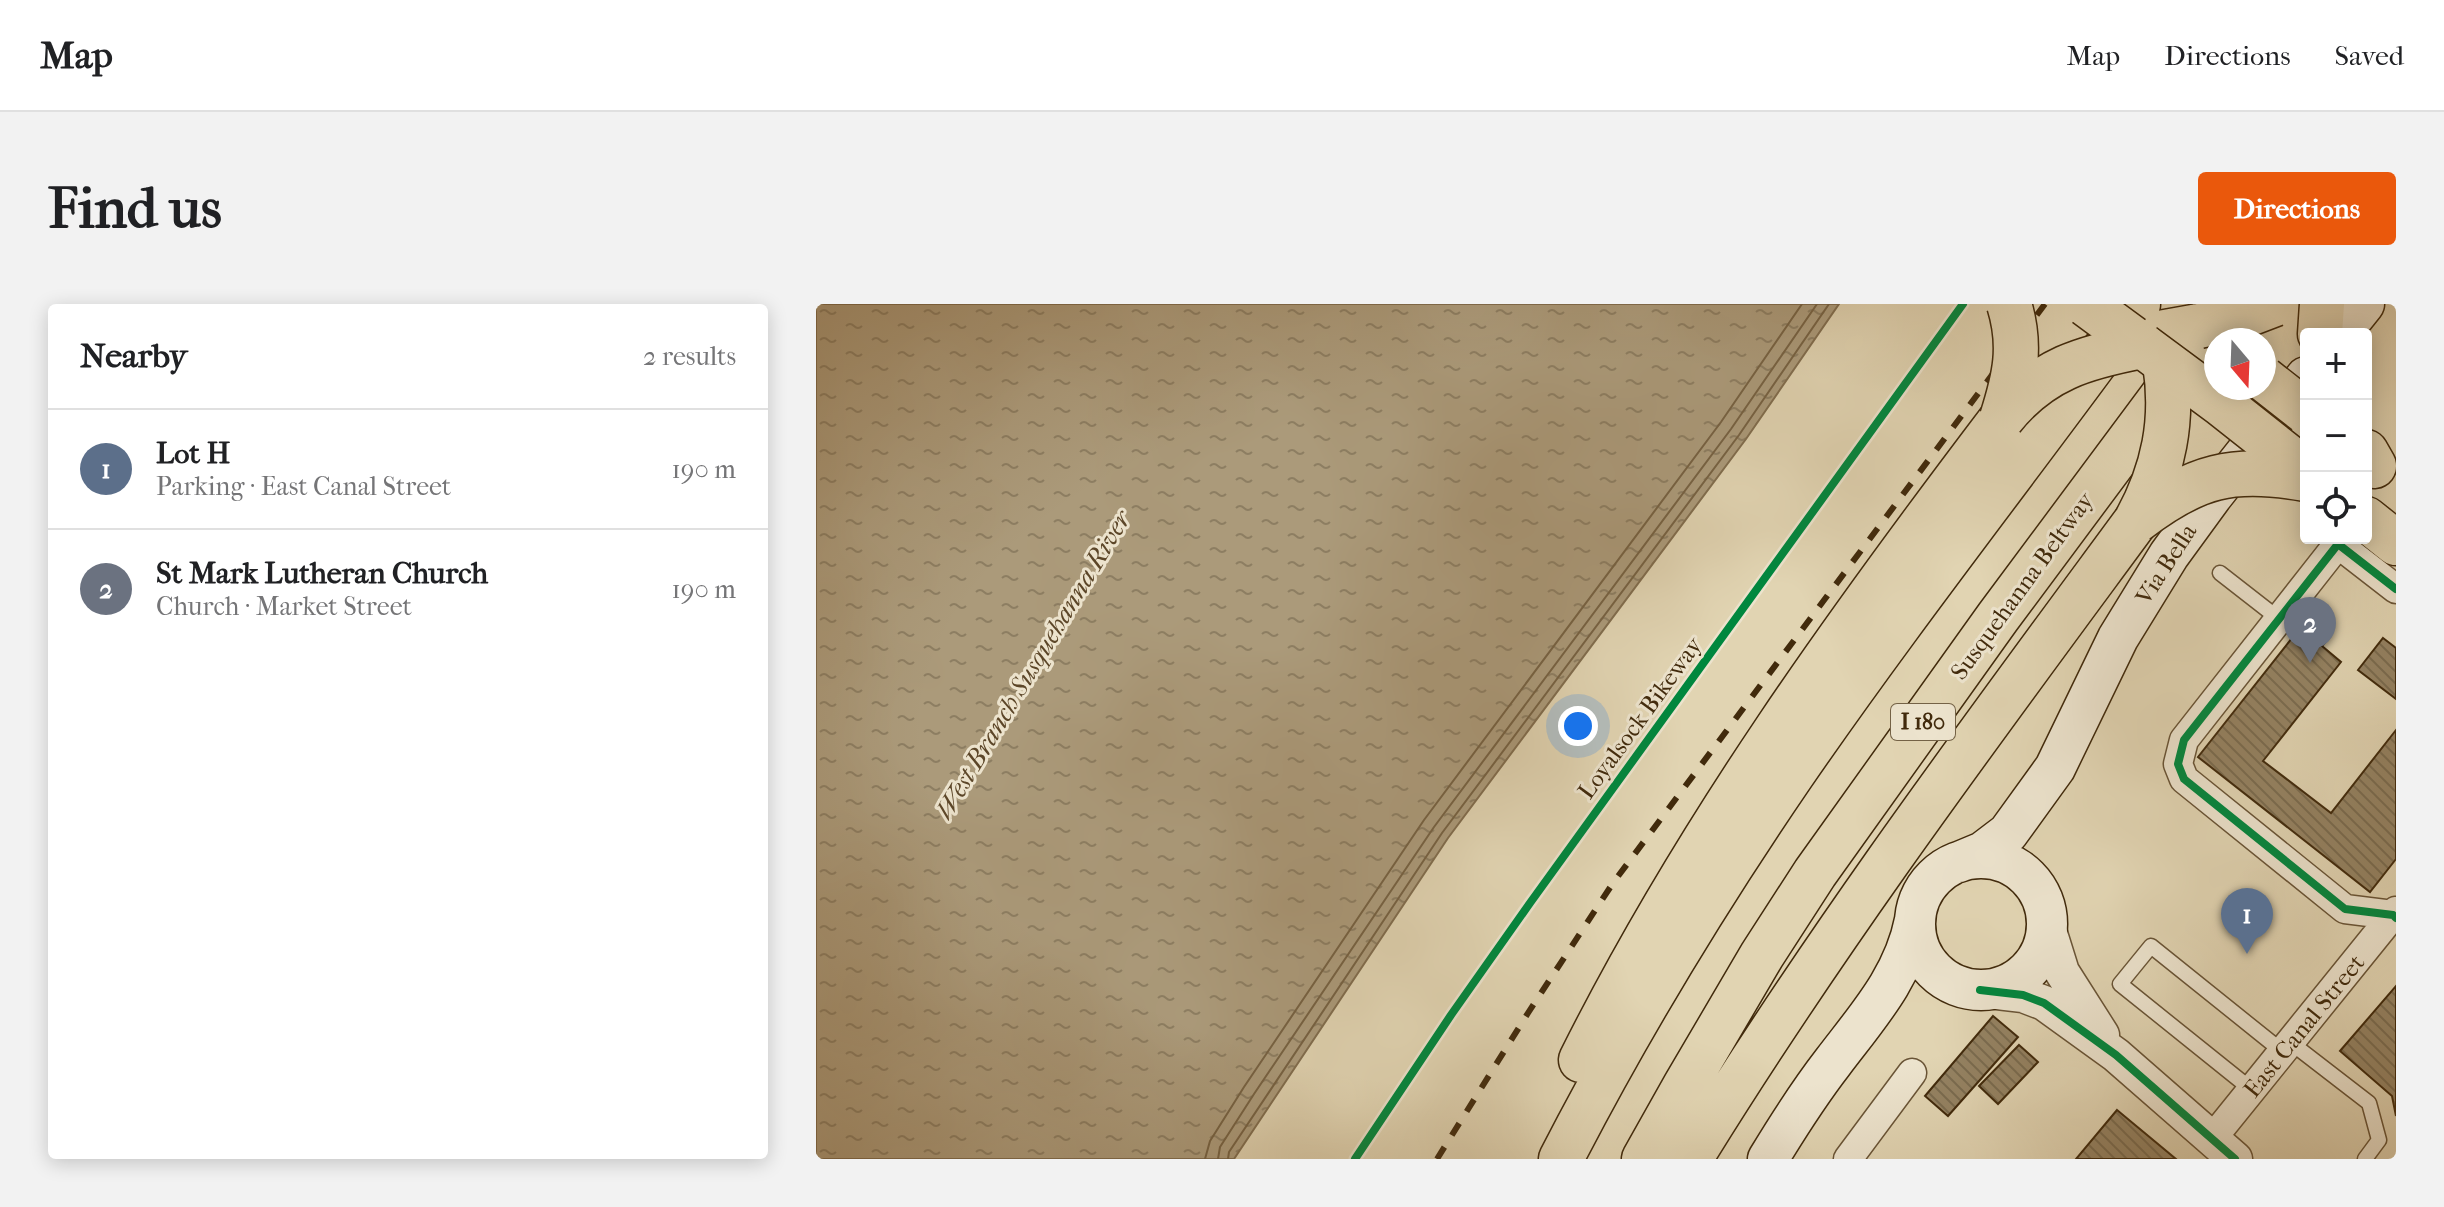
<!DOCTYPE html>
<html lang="en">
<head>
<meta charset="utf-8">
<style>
	:root { --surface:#fff; --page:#f2f2f2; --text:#202124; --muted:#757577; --line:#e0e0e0; --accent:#ea580c }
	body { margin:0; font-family:"IM FELL French Canon",serif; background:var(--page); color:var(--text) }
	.controls { position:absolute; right:24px; top:24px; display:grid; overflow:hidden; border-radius:8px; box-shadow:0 4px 20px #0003 }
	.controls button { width:72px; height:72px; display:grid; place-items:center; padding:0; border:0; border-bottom:2px solid var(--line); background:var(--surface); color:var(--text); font:40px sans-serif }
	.compass { position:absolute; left:1388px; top:24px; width:72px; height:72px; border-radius:50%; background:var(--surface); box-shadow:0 4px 20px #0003; rotate:161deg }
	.you { position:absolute; left:762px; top:422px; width:28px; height:28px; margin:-20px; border:6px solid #fff; border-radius:50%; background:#1a73e8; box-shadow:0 0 0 12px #1a73e833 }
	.badge { display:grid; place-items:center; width:52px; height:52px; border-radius:50%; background:var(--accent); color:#fff; font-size:26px; font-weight:700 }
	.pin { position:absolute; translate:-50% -66px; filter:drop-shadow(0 2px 4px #0008) }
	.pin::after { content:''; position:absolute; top:42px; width:28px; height:24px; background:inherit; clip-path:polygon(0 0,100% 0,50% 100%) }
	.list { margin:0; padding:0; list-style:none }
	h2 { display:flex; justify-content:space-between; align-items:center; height:104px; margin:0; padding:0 32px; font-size:34px }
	h2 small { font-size:26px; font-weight:400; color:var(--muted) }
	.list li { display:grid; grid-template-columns:52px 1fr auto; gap:24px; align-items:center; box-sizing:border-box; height:120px; padding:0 32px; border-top:2px solid var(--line) }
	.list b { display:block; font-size:30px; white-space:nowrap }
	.list p { margin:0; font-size:26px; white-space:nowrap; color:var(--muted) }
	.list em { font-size:26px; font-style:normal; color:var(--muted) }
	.icon { flex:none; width:44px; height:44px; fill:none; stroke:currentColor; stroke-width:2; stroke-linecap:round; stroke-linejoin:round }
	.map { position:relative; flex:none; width:1580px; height:855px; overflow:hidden; border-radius:8px }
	header { display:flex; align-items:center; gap:48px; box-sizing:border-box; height:112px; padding:0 40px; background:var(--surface); border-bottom:2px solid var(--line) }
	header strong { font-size:38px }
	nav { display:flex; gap:44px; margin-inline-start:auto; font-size:28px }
	.intro { display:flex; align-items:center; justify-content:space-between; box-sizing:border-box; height:192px; padding:0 48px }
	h1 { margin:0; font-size:56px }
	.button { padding:20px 36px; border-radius:8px; background:var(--accent); color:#fff; font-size:28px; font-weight:700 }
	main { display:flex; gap:48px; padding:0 48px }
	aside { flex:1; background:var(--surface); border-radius:8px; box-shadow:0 4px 20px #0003 }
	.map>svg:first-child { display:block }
</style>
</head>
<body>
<header>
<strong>Map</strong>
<nav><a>Map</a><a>Directions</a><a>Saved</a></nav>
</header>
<div class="intro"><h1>Find us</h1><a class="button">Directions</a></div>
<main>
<aside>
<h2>Nearby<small>2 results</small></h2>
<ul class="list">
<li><span class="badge" style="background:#5c6f8a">1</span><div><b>Lot H</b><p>Parking · East Canal Street</p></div><em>190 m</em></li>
<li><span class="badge" style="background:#6b7280">2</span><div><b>St Mark Lutheran Church</b><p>Church · Market Street</p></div><em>190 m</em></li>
</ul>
</aside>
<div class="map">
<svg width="1580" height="855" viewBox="0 0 1580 855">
	<defs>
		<pattern id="water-ripples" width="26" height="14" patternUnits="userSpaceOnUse" patternTransform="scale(2)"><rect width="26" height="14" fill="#ab9a7a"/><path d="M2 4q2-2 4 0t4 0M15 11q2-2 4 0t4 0" fill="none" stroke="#8d7e62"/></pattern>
		<pattern id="building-back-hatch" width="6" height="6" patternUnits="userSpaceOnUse" patternTransform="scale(2)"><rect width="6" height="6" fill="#948262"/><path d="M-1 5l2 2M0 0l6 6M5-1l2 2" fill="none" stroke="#7a6b4f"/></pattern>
	</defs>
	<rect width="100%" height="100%" fill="#e1d4b2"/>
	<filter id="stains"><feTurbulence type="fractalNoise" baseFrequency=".0025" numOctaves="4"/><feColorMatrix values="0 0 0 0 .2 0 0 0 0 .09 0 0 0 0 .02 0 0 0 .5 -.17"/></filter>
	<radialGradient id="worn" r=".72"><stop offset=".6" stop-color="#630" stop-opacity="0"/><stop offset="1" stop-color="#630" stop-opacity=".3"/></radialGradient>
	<!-- water -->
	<path fill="url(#water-ripples)" stroke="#816d4e" stroke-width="2" d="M 0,0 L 1023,0 L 930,135 L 632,534 L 418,855 L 0,855 Z"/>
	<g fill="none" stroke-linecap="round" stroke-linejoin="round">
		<!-- shore -->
		<path stroke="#766243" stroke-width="2" d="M 389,855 L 394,837 L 428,783 L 608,516 L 905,118 L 986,0
			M 402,855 L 404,843 L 438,790 L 618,523 L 915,125 L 1001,0
			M 412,855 L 413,848 L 626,529 L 923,131 L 1013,0"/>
	</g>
	<!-- building -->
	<path fill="url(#building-back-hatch)" stroke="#412a0c" stroke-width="2" d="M 1491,315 L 1514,333 L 1506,342 L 1525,358 L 1447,457 L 1515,509 L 1580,426 L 1580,555 L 1554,588 L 1382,453 Z
		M 1567,334 L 1580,344 L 1580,395 L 1542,366 Z
		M 1580,682 L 1580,812 L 1576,792 L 1524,747 Z
		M 1177,712 L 1202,733 L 1132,812 L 1109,792 Z
		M 1203,741 L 1222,758 L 1182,800 L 1163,782 Z
		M 1301,806 L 1360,855 L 1260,855 Z"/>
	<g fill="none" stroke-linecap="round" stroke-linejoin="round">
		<!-- service casing -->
		<g stroke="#695436" stroke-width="17">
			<path id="service" d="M 1404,269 L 1463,315
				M 1474,738 L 1553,799 L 1563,836 L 1549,855
				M 1436,786 L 1304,680 L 1335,642 L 1467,748"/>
		</g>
		<!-- minor casing -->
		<g stroke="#695436" stroke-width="31">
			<path id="minor" d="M 1580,285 L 1522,240 L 1368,436 L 1362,460 L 1368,475 L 1529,605 L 1577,611 L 1580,614
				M 1395,836 L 1580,607
				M 1032,855 L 1096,769"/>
		</g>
		<!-- tertiary casing -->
		<g stroke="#695436" stroke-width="37">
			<path id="tertiary" d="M 1231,620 L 1246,668 L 1286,731
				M 1164,686 L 1207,691 L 1228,699 L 1300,751 L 1419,855"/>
		</g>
		<!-- secondary casing -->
		<g stroke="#412a0c" stroke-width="43">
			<path id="secondary" d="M 1524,30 L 1548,0
				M1099 620a66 66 0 1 1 132 0a66 66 0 1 1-132 0Z
				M 1143,558 L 1167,548 L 1192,529 L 1239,464 L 1302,334 L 1353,251 L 1396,192 L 1490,73
				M 952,855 C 972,822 993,789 1017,758 C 1051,713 1088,673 1099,616"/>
		</g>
		<!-- primary casing -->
		<g stroke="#412a0c" stroke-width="47">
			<path id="primary" d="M 1550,215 L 1580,239"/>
		</g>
		<!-- motorway casing -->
		<g stroke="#412a0c" stroke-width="47">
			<path id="motorway" d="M 1504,30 L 1506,0
				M 1316,34 L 1383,22
				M 1550,148 L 1558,162
				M 765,756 C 880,526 1031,318 1186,114
				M 745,855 C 813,723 891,595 975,472 C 1086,311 1207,158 1322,0
				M 828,855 L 869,782 L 946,651 L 999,569 L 1182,313 L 1415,0
				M 874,855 C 1010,634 1166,426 1320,217"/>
		</g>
		<!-- service -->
		<use href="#service" stroke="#ece3cd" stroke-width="14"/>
		<!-- minor -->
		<use href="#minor" stroke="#ece3cd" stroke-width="28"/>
		<!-- tertiary -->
		<use href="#tertiary" stroke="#ece3cd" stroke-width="34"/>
		<!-- secondary -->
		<use href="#secondary" stroke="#ece3cd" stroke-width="40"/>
		<!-- primary -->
		<use href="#primary" stroke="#e1d4b2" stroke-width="44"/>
		<!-- motorway -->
		<use href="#motorway" stroke="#e1d4b2" stroke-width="44"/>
		<!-- rail -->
		<path stroke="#412a0c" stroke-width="6" stroke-dasharray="14 14" stroke-linecap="butt" d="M 621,855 L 712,709 L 797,579 L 1229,0"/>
		<!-- primary-bridge casing -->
		<g stroke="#412a0c" stroke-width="47" stroke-linecap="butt">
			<path id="primary-bridge" d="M 1327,42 L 1404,99 L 1490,167
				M 1448,75 L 1490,108"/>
		</g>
		<!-- trunk-bridge casing -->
		<g stroke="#412a0c" stroke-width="47" stroke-linecap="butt">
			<path id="trunk-bridge" d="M 1270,0 L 1316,34"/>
		</g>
		<!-- motorway-bridge casing -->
		<g stroke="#412a0c" stroke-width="47" stroke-linecap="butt">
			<path id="motorway-bridge" d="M 1383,22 L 1425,13 L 1459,0
				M 1186,114 C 1225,65 1269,53 1327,42
				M 1186,114 C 1199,73 1206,42 1193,0
				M 1320,217 C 1380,171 1416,162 1490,175
				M 1320,217 C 1348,166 1358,116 1349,59"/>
		</g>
		<!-- primary-bridge -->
		<use href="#primary-bridge" stroke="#e1d4b2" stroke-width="44"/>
		<!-- trunk-bridge -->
		<use href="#trunk-bridge" stroke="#e1d4b2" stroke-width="44"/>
		<!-- motorway-bridge -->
		<use href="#motorway-bridge" stroke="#e1d4b2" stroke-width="44"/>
		<!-- cycleway casing -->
		<g stroke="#ece3cd" stroke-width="13">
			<path id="cycleway" d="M 1580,285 L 1522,240 L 1368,436 L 1362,460 L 1368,475 L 1529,605 L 1577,611 L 1580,614
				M 1164,686 L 1207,691 L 1228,699 L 1300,751 L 1419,855
				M 539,855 L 635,711 L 714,599 L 1147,0"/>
		</g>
		<!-- cycleway -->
		<use href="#cycleway" stroke="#00873e" stroke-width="8"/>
	</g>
	<g text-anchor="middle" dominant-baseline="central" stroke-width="6" stroke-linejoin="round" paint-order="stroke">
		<!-- shield labels -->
		<rect fill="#ece3cd" stroke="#746246" stroke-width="2" x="1075" y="400" width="64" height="36" rx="6"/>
		<g font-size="22" font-weight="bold" fill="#412a0c">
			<text x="1107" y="418">I 180</text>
		</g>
		<!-- street labels -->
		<g font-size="24" fill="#412a0c" stroke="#ece3cd">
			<text transform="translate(1350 260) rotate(-57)">Via Bella</text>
			<text transform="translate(1206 282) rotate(-54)">Susquehanna Beltway</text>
			<text transform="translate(824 414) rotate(-54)">Loyalsock Bikeway</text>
			<text transform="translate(1488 722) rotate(-51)">East Canal Street</text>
		</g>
		<!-- water labels -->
		<g font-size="26" font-style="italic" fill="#5c4628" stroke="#ece3cd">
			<text transform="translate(217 361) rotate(-59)">West Branch Susquehanna River</text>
		</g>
	</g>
	<rect width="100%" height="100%" filter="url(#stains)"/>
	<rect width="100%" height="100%" fill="url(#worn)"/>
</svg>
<div class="controls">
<button>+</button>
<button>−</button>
<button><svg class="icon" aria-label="locate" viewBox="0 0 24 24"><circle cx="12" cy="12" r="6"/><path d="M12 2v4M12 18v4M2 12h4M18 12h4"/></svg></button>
</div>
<svg class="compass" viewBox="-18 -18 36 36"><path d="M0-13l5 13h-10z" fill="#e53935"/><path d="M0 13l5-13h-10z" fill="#757577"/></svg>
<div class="you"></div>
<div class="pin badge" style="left:1431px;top:650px;background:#5c6f8a">1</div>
<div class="pin badge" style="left:1494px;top:359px;background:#6b7280">2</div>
</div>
</main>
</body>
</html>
